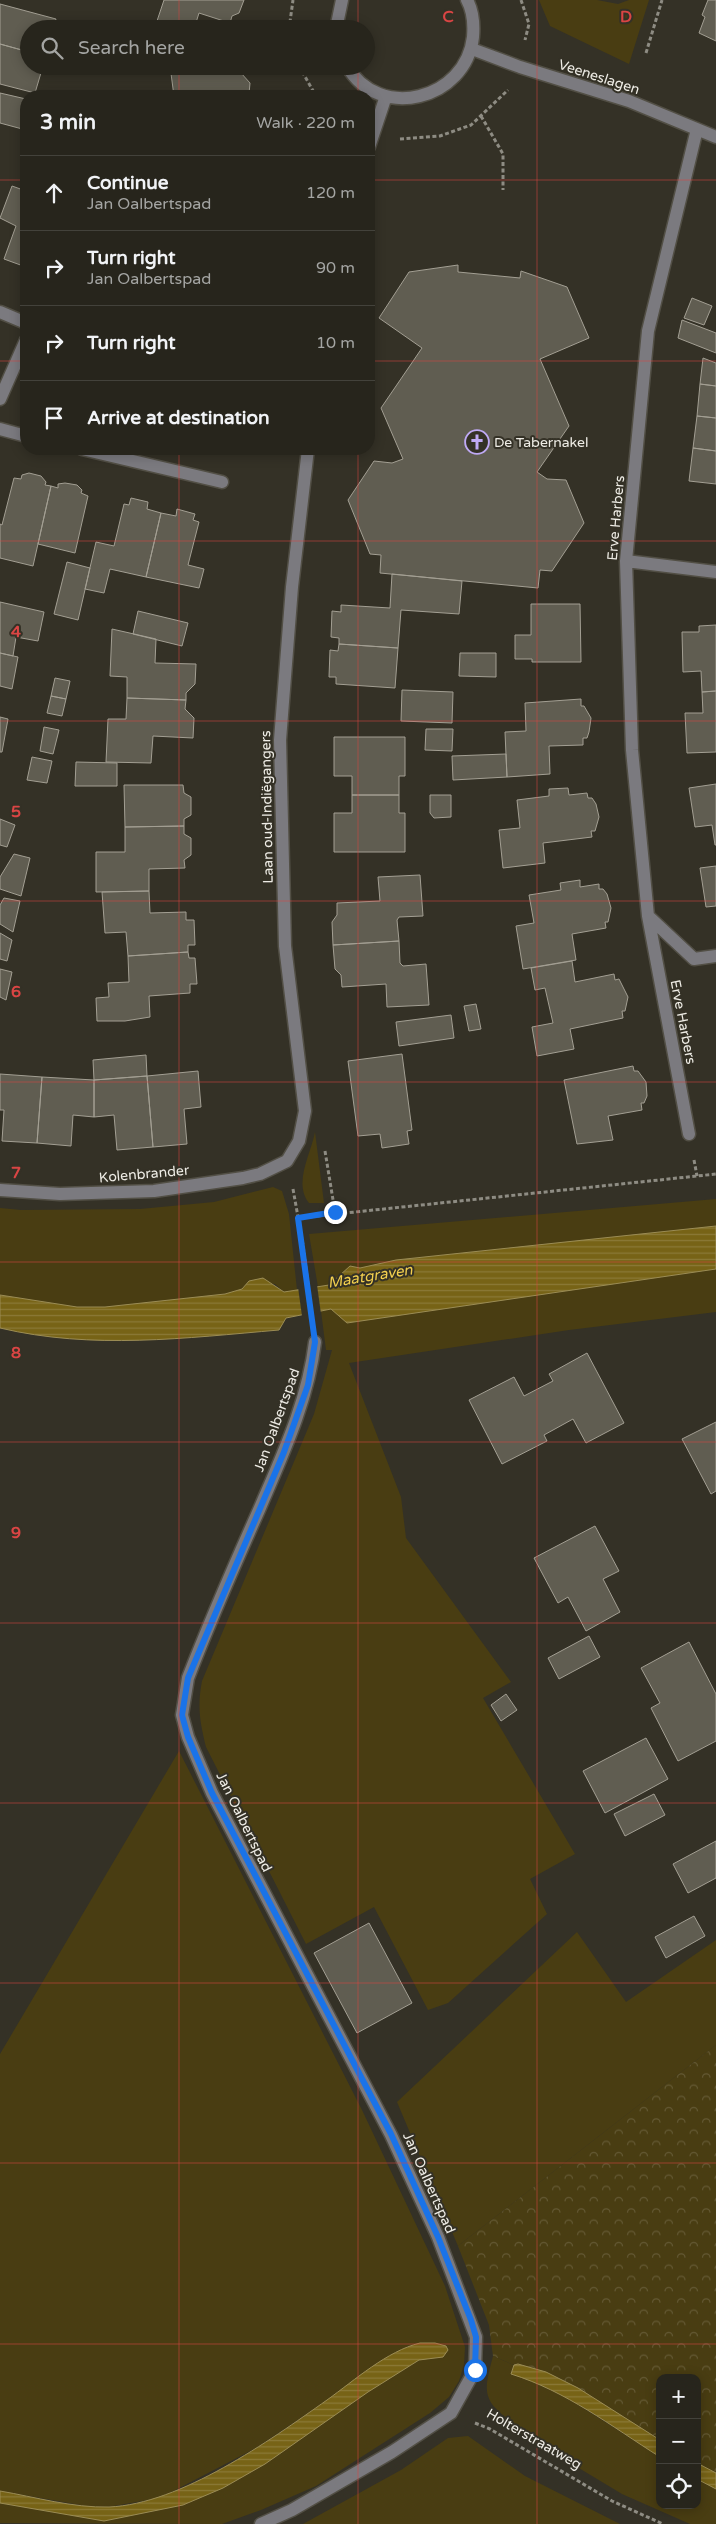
<!DOCTYPE html>
<html lang="en">
<head>
<meta charset="utf-8">
<style>
	:root { --surface:#27251c; --page:#2f2d25; --text:#f1f3f6; --muted:#a4a5a3; --line:#43423b }
	body { margin:0; font-family:"Varela Round",sans-serif; background:var(--page); color:var(--text) }
	.controls { position:absolute; right:15px; bottom:15px; display:grid; overflow:hidden; border-radius:10px; box-shadow:0 2px 12px #0003 }
	.controls button { width:45px; height:45px; display:grid; place-items:center; padding:0; border:0; border-bottom:1px solid var(--line); background:var(--surface); color:var(--text); font:25px sans-serif }
	.stop { position:absolute; width:15px; height:15px; margin:-11px; border:4px solid #1a73e8; border-radius:50%; background:#fff }
	.stop.end { background:#1a73e8; border-color:#fff; box-shadow:0 1px 5px #0008 }
	.list { margin:0; padding:0; list-style:none }
	h2 { display:flex; justify-content:space-between; align-items:center; height:65px; margin:0; padding:0 20px; font-size:21px }
	h2 small { font-size:16px; font-weight:400; color:var(--muted) }
	.list li { display:grid; grid-template-columns:32px 1fr auto; gap:15px; align-items:center; box-sizing:border-box; height:75px; padding:0 20px; border-top:1px solid var(--line) }
	.list b { display:block; font-size:19px; white-space:nowrap }
	.list p { margin:0; font-size:16px; white-space:nowrap; color:var(--muted) }
	.list em { font-size:16px; font-style:normal; color:var(--muted) }
	.icon { flex:none; width:28px; height:28px; fill:none; stroke:currentColor; stroke-width:2; stroke-linecap:round; stroke-linejoin:round }
	.map { position:relative; flex:none; width:716px; height:2524px; overflow:hidden }
	.search { position:absolute; background:var(--surface); box-shadow:0 2px 12px #0003; left:20px; top:20px; width:355px; height:55px; display:flex; align-items:center; gap:12px; box-sizing:border-box; padding:0 18px; border-radius:28px; color:var(--muted); font-size:19px }
	.panel { position:absolute; background:var(--surface); box-shadow:0 2px 12px #0003; left:20px; top:90px; width:355px; height:365px; border-radius:20px }
	.map>svg:first-child { display:block }
</style>
</head>
<body>
<div class="map">
<svg width="716" height="2524" viewBox="0 0 716 2524">
	<defs>
		<pattern id="forest-crowns" width="20" height="18" patternUnits="userSpaceOnUse" patternTransform="scale(1.25)"><rect width="20" height="18" fill="#493d12"/><path d="M2 6a3 3 0 1 1 6 0M12 15a3 3 0 1 1 6 0" fill="none" stroke="#645934"/></pattern>
		<pattern id="water-rules" width="6" height="5" patternUnits="userSpaceOnUse" patternTransform="scale(1.25)"><rect width="6" height="5" fill="#776316"/><path d="M0 2.5h6" fill="none" stroke="#8b7a38"/></pattern>
	</defs>
	<rect width="100%" height="100%" fill="#343126"/>
	<!-- green -->
	<path fill="#493d12" d="M 539,0 L 597,0 L 618,4 L 629,0 L 649,0 L 629,64 L 550,26 Z
		M 315,1132 L 324,1203 L 309,1203 C 293,1183 311,1154 315,1132 Z
		M 273,1187 L 282,1191 L 289,1214 L 297,1290 L 284,1292 L 275,1284 L 249,1281 L 242,1289 L 225,1294 L 105,1307 L 77,1307 L 0,1295 L 0,1208 L 21,1210 L 140,1209 L 214,1202 Z
		M 716,1199 L 716,1226 L 396,1260 L 360,1268 L 350,1266 L 329,1285 L 318,1287 L 309,1234 Z
		M 716,1269 L 716,1312 L 569,1330 L 349,1363 L 401,1497 L 406,1538 L 511,1682 L 483,1698 L 575,1854 L 530,1879 L 547,1914 L 448,2003 L 428,2010 L 374,1907 L 306,1944 L 206,1747 C 200,1722 197,1707 202,1681 L 314,1414 L 332,1350 L 326,1350 L 321,1311 L 331,1308 L 347,1323 Z
		M 179,1751 L 362,2110 L 445,2286 L 465,2347 L 464,2364 L 459,2381 L 449,2397 L 430,2413 L 316,2486 L 261,2510 L 222,2524 L 0,2523 L 0,2503 L 104,2521 L 183,2505 L 223,2488 L 265,2464 L 367,2392 L 419,2360 L 443,2357 L 408,2346 L 256,2448 L 160,2498 L 108,2507 L 86,2506 L 0,2491 L 0,2054 Z
		M 577,1932 L 626,2002 L 716,1940 L 716,2045 L 458,2246 L 397,2102 Z
		M 493,2356 L 514,2365 L 511,2373 L 525,2377 L 569,2399 L 660,2457 L 660,2505 L 697,2505 L 697,2479 L 716,2489 L 716,2524 L 690,2524 L 622,2494 L 509,2426 L 511,2421 C 481,2400 484,2390 493,2356 Z
		M 468,2436 L 525,2476 L 620,2524 L 303,2524 L 401,2470 L 448,2438 Z"/>
	<!-- forest -->
	<path fill="url(#forest-crowns)" d="M 716,2045 L 716,2473 L 697,2463 L 697,2378 L 660,2378 L 660,2440 L 561,2379 L 518,2364 L 514,2365 L 493,2356 L 489,2325 L 458,2246 Z"/>
	<!-- water -->
	<path fill="url(#water-rules)" stroke="#9b8c54" d="M 716,1226 L 716,1269 L 347,1323 L 331,1309 L 286,1318 L 279,1330 C 186,1338 92,1350 0,1328 L 0,1295 L 77,1307 L 105,1307 L 225,1294 L 242,1289 L 249,1281 L 263,1278 L 284,1292 L 329,1285 L 350,1266 L 360,1268 L 396,1260 Z
		M 420,2343 L 435,2343 L 446,2346 L 448,2350 L 443,2357 L 419,2360 L 368,2392 L 265,2464 L 223,2488 L 183,2505 L 104,2521 L 0,2503 L 0,2491 C 35,2497 73,2508 109,2507 C 181,2504 269,2441 327,2400 C 355,2380 387,2351 420,2343 Z
		M 518,2364 L 546,2372 L 578,2388 L 660,2440 L 660,2457 C 611,2426 566,2391 511,2374 L 514,2365 Z
		M 697,2463 L 716,2473 L 716,2489 L 697,2479 Z"/>
	<!-- pier -->
	<path fill="#343126" d="M 317,1285 L 321,1314 L 302,1316 L 298,1287 Z"/>
	<!-- building -->
	<path fill="#605d51" stroke="#a39f93" d="M 164,0 L 244,0 L 239,13 L 232,16 L 230,23 L 199,13 L 194,29 L 181,29 L 157,21 Z
		M 708,0 L 716,0 L 716,41 L 699,33 L 705,17 L 702,15 Z
		M 0,4 L 56,19 L 53,29 L 29,29 L 29,52 L 0,44 Z
		M 0,44 L 29,52 L 29,66 L 43,66 L 35,93 L 0,84 Z
		M 170,66 L 208,66 L 209,70 L 240,66 L 241,73 L 250,83 L 249,94 L 248,96 L 174,96 Z
		M 0,93 L 26,99 L 26,130 L 0,123 Z
		M 12,186 L 26,191 L 26,267 L 4,259 L 16,226 L 0,218 Z
		M 458,265 L 458,272 L 520,278 L 521,271 L 567,287 L 589,338 L 540,359 L 569,426 L 537,472 L 547,479 L 566,480 L 584,523 L 552,571 L 540,570 L 538,588 L 380,573 L 381,555 L 370,554 L 348,500 L 374,461 L 392,463 L 403,459 L 381,408 L 422,348 L 379,318 L 409,272 Z
		M 692,298 L 712,306 L 704,325 L 684,318 Z
		M 682,320 L 716,333 L 716,353 L 678,338 Z
		M 703,358 L 716,363 L 716,386 L 700,384 Z
		M 700,384 L 716,386 L 716,418 L 697,416 Z
		M 697,416 L 716,418 L 716,451 L 693,448 Z
		M 693,448 L 716,451 L 716,484 L 689,481 Z
		M 29,473 L 41,476 L 46,482 L 45,485 L 51,486 L 33,566 L 0,558 L 0,524 L 2,525 L 14,478 L 21,479 L 22,475 Z
		M 65,483 L 77,485 L 82,490 L 81,493 L 88,496 L 75,553 L 38,544 L 51,486 L 58,488 L 58,484 Z
		M 131,498 L 148,502 L 147,509 L 161,513 L 146,577 L 110,569 L 104,593 L 85,589 L 96,542 L 114,546 L 124,504 L 129,505 Z
		M 177,509 L 195,514 L 193,520 L 199,522 L 188,565 L 204,569 L 199,588 L 146,577 L 161,513 L 176,516 Z
		M 67,562 L 90,568 L 78,620 L 54,614 Z
		M 392,574 L 462,581 L 459,614 L 401,610 L 398,648 L 339,644 L 339,638 L 331,637 L 332,611 L 341,612 L 341,605 L 390,608 Z
		M 0,602 L 44,612 L 38,641 L 16,637 L 13,656 L 0,653 Z
		M 531,604 L 580,604 L 581,662 L 532,662 L 532,659 L 515,659 L 515,635 L 531,635 Z
		M 138,611 L 188,623 L 182,646 L 133,634 Z
		M 716,625 L 716,691 L 702,692 L 701,671 L 683,672 L 682,632 L 699,632 L 699,626 Z
		M 112,629 L 156,639 L 155,663 L 196,664 L 195,684 L 186,693 L 186,700 L 127,698 L 127,677 L 110,676 Z
		M 339,644 L 398,648 L 395,688 L 336,684 L 336,677 L 329,677 L 330,650 L 338,651 Z
		M 0,653 L 18,657 L 12,689 L 0,686 Z
		M 460,653 L 496,653 L 496,677 L 459,676 Z
		M 55,678 L 70,681 L 66,699 L 51,696 Z
		M 402,690 L 453,692 L 452,723 L 401,721 Z
		M 716,691 L 716,752 L 687,753 L 685,713 L 703,713 L 702,692 Z
		M 51,696 L 66,699 L 62,716 L 47,713 Z
		M 127,698 L 186,700 L 185,709 L 194,718 L 193,738 L 153,736 L 151,763 L 106,762 L 108,719 L 126,719 Z
		M 581,699 L 581,706 L 584,706 L 591,718 L 589,732 L 587,738 L 583,738 L 583,745 L 549,746 L 550,774 L 507,777 L 505,732 L 526,731 L 525,703 Z
		M 0,717 L 8,719 L 2,752 L 0,752 Z
		M 44,727 L 59,730 L 53,754 L 40,751 Z
		M 426,729 L 453,729 L 452,751 L 425,750 Z
		M 334,737 L 405,737 L 405,776 L 399,776 L 399,795 L 352,795 L 352,776 L 334,776 Z
		M 506,754 L 507,777 L 453,780 L 452,756 Z
		M 32,757 L 52,761 L 47,783 L 27,780 Z
		M 76,762 L 117,763 L 117,786 L 75,786 Z
		M 716,784 L 716,845 L 715,845 L 712,825 L 695,827 L 689,788 Z
		M 124,785 L 183,785 L 184,793 L 191,797 L 191,815 L 184,819 L 184,826 L 125,827 Z
		M 568,788 L 569,795 L 587,793 L 588,798 L 592,798 L 596,804 L 599,817 L 595,831 L 591,831 L 592,837 L 543,843 L 545,863 L 503,868 L 499,830 L 520,828 L 517,800 L 549,796 L 549,789 Z
		M 352,795 L 399,795 L 399,813 L 405,813 L 405,852 L 334,852 L 334,813 L 352,813 Z
		M 430,795 L 451,795 L 451,817 L 434,818 L 430,813 Z
		M 0,819 L 15,825 L 7,847 L 0,845 Z
		M 184,826 L 184,834 L 191,838 L 191,855 L 184,860 L 185,868 L 149,869 L 149,891 L 96,892 L 96,852 L 125,852 L 125,827 Z
		M 14,854 L 30,858 L 21,896 L 0,889 L 0,877 Z
		M 716,866 L 716,906 L 706,907 L 700,868 Z
		M 420,875 L 423,916 L 399,917 L 397,920 L 399,941 L 333,945 L 332,922 L 337,915 L 337,903 L 380,901 L 378,877 Z
		M 580,880 L 580,887 L 599,884 L 599,889 L 603,889 L 607,894 L 611,908 L 608,922 L 605,922 L 606,928 L 572,934 L 576,960 L 523,969 L 516,926 L 534,923 L 529,895 L 561,890 L 560,883 Z
		M 149,891 L 150,913 L 186,912 L 186,920 L 194,920 L 195,945 L 188,945 L 188,952 L 128,956 L 126,932 L 105,933 L 102,892 Z
		M 4,898 L 20,901 L 13,932 L 0,924 L 0,905 Z
		M 0,933 L 12,940 L 7,961 L 0,959 Z
		M 399,941 L 400,963 L 403,966 L 426,964 L 429,1005 L 387,1007 L 386,984 L 342,987 L 341,975 L 335,969 L 333,945 Z
		M 188,952 L 189,958 L 195,958 L 197,984 L 190,984 L 190,993 L 149,996 L 150,1017 L 125,1021 L 97,1021 L 96,998 L 109,997 L 108,983 L 129,982 L 128,956 Z
		M 572,961 L 575,982 L 614,974 L 615,980 L 619,979 L 628,997 L 625,1011 L 622,1011 L 623,1018 L 570,1029 L 574,1049 L 537,1056 L 532,1027 L 553,1023 L 545,988 L 535,990 L 531,968 Z
		M 0,969 L 12,972 L 6,1000 L 0,997 Z
		M 476,1004 L 481,1029 L 469,1031 L 464,1006 Z
		M 451,1015 L 454,1038 L 399,1046 L 396,1022 Z
		M 402,1054 L 412,1130 L 407,1131 L 409,1144 L 382,1148 L 380,1134 L 358,1136 L 348,1061 Z
		M 146,1055 L 147,1076 L 94,1080 L 93,1060 Z
		M 633,1066 L 634,1071 L 638,1071 L 646,1082 L 647,1096 L 644,1103 L 641,1103 L 642,1110 L 608,1116 L 613,1140 L 577,1144 L 564,1080 Z
		M 198,1071 L 201,1107 L 184,1109 L 187,1144 L 153,1147 L 147,1076 Z
		M 0,1074 L 42,1077 L 37,1143 L 2,1141 L 4,1110 L 0,1110 Z
		M 147,1076 L 153,1147 L 117,1150 L 114,1115 L 94,1117 L 94,1080 Z
		M 42,1077 L 94,1080 L 94,1117 L 73,1115 L 71,1146 L 37,1143 Z
		M 587,1353 L 624,1423 L 586,1443 L 573,1419 L 544,1435 L 547,1441 L 502,1464 L 469,1400 L 514,1377 L 524,1396 L 553,1381 L 549,1374 Z
		M 716,1422 L 716,1491 L 711,1494 L 682,1439 Z
		M 595,1526 L 619,1571 L 603,1579 L 620,1612 L 586,1631 L 568,1597 L 558,1603 L 534,1558 Z
		M 589,1636 L 600,1657 L 559,1679 L 548,1658 Z
		M 689,1642 L 716,1694 L 716,1741 L 678,1761 L 651,1708 L 660,1703 L 641,1668 Z
		M 506,1694 L 517,1710 L 501,1721 L 491,1705 Z
		M 646,1738 L 668,1779 L 605,1813 L 583,1771 Z
		M 654,1794 L 665,1815 L 625,1836 L 614,1814 Z
		M 716,1841 L 716,1878 L 688,1893 L 673,1864 Z
		M 694,1916 L 705,1936 L 666,1958 L 655,1937 Z
		M 369,1923 L 412,2003 L 357,2033 L 314,1953 Z"/>
	<g fill="none" stroke-linecap="round" stroke-linejoin="round">
		<!-- minor casing -->
		<g stroke="#524f45" stroke-width="15">
			<path id="minor" d="M 336,29 L 342,0
				M 472,49 L 520,67 L 629,101 L 716,137
				M 347,66 C 379,122 466,100 473,37 C 474,25 473,11 467,0
				M 369,147 L 386,96
				M 0,312 L 26,323
				M 0,399 L 26,340
				M 0,429 L 26,436
				M 82,449 L 222,482
				M 626,561 L 716,572
				M 648,916 L 694,959 L 716,956
				M 689,1134 L 648,916 L 632,750 L 626,561 L 648,331 L 697,129
				M 0,1190 L 60,1194 L 154,1191 L 243,1178 L 260,1174 L 287,1161 L 299,1141 L 305,1111 L 285,946 L 280,740 L 292,587 L 308,449
				M 261,2524 L 292,2510 L 392,2452 L 451,2413 L 475,2370 L 476,2337 L 438,2237 L 391,2135 L 212,1793 L 188,1737 L 182,1715 L 188,1678 C 210,1621 234,1566 259,1510 C 282,1456 308,1401 315,1342"/>
		</g>
		<!-- path -->
		<path stroke="#8e8c83" stroke-width="3" stroke-dasharray="4 2.5" stroke-linecap="butt" d="M 521,0 L 529,24 L 525,40
			M 289,29 L 293,0
			M 646,53 L 662,0
			M 299,66 L 316,96
			M 481,116 L 503,154 L 503,190
			M 400,139 L 440,136 L 471,125 L 508,90
			M 325,1151 L 335,1212
			M 694,1160 L 697,1176
			M 293,1189 L 303,1245 L 312,1316
			M 298,1218 L 716,1174
			M 475,2423 L 490,2429 L 612,2501 L 663,2524"/>
		<!-- minor -->
		<use href="#minor" stroke="#7b7a7f" stroke-width="12"/>
	</g>
	<g fill="none" stroke-linecap="round" stroke-linejoin="round">
		<!-- route -->
		<path stroke="#1a73e8" stroke-width="6" d="M 335,1212 L 298,1218 L 315,1342 L 308,1385 L 284,1452 L 188,1678 L 182,1715 L 188,1737 L 212,1793 L 391,2134 L 438,2237 L 471,2320 L 476,2337 L 475,2370"/>
	</g>
	<!-- grid -->
	<path fill="none" stroke="#da4544" stroke-width="1" stroke-opacity="0.55" d="M 179,0 L 179,29M 358,0 L 358,29M 537,0 L 537,2524M 179,66 L 179,96M 358,66 L 358,96M 0,180 L 26,180M 369,180 L 716,180M 0,361 L 26,361M 369,361 L 716,361M 179,449 L 179,2524M 358,449 L 358,2524M 0,541 L 716,541M 0,721 L 716,721M 0,901 L 716,901M 0,1082 L 716,1082M 0,1262 L 716,1262M 0,1442 L 716,1442M 0,1623 L 716,1623M 0,1803 L 716,1803M 0,1983 L 716,1983M 0,2163 L 716,2163M 0,2344 L 716,2344"/>
	<!-- icons -->
	<defs>
		<g id="church-ring" transform="scale(1.25)"><circle r="9.5" fill="#343126" stroke="#bfa9f4" stroke-width="1.5"/><path d="M-1.2-6h2.4v3.5h3.3v2.4h-3.3V6h-2.4V-.1h-3.3v-2.4h3.3Z" fill="#bfa9f4"/></g>
	</defs>
	<g fill-rule="evenodd">
		<use href="#church-ring" x="477" y="442"/>
	</g>
	<g text-anchor="middle" dominant-baseline="central" stroke-width="4" stroke-linejoin="round" paint-order="stroke">
		<!-- street labels -->
		<g font-size="14" fill="#eeece5" stroke="#343126">
			<text transform="translate(599 77) rotate(18)">Veeneslagen</text>
			<text transform="translate(616 518) rotate(-85)">Erve Harbers</text>
			<text transform="translate(267 807) rotate(-91)">Laan oud-Indiëgangers</text>
			<text transform="translate(683 1022) rotate(79)">Erve Harbers</text>
			<text transform="translate(144 1174) rotate(-5)">Kolenbrander</text>
			<text transform="translate(277 1420) rotate(-70)">Jan Oalbertspad</text>
			<text transform="translate(244 1822) rotate(64)">Jan Oalbertspad</text>
			<text transform="translate(429 2183) rotate(66)">Jan Oalbertspad</text>
			<text transform="translate(534 2439) rotate(30)">Holterstraatweg</text>
		</g>
		<!-- poi labels -->
		<g font-size="14" fill="#eeece5" stroke="#343126" text-anchor="start">
			<text x="494" y="442">De Tabernakel</text>
		</g>
		<!-- water labels -->
		<g font-size="15" font-style="italic" fill="#f2cf4e" stroke="#343126">
			<text transform="translate(370 1276) rotate(-9)">Maatgraven</text>
		</g>
	</g>
	<g font-size="16" text-anchor="middle" font-weight="bold" fill="#da4544" stroke="#343126" stroke-width="4" stroke-linejoin="round" paint-order="stroke">
		<text x="448" y="22">C</text>
		<text x="626" y="22">D</text>
		<text x="16" y="637">4</text>
		<text x="16" y="817">5</text>
		<text x="16" y="997">6</text>
		<text x="16" y="1178">7</text>
		<text x="16" y="1358">8</text>
		<text x="16" y="1538">9</text>
	</g>
</svg>
<div class="controls">
<button>+</button>
<button>−</button>
<button><svg class="icon" aria-label="locate" viewBox="0 0 24 24"><circle cx="12" cy="12" r="6"/><path d="M12 2v4M12 18v4M2 12h4M18 12h4"/></svg></button>
</div>
<div class="stop" style="left:475px;top:2370px"></div>
<div class="stop end" style="left:335px;top:1212px"></div>
<div class="search"><svg class="icon" aria-label="search" viewBox="0 0 24 24"><circle cx="10" cy="10" r="6"/><path d="M15 15l6 6"/></svg>Search here</div>
<section class="panel">
<h2>3 min<small>Walk · 220 m</small></h2>
<ul class="list">
<li><svg class="icon" aria-label="ahead" viewBox="0 0 24 24"><path d="M12 20V5M6 11l6-6 6 6"/></svg><div><b>Continue</b><p>Jan Oalbertspad</p></div><em>120 m</em></li>
<li><svg class="icon" aria-label="right" viewBox="0 0 24 24"><path d="M7 20v-9h11M14 6l5 5-5 5"/></svg><div><b>Turn right</b><p>Jan Oalbertspad</p></div><em>90 m</em></li>
<li><svg class="icon" aria-label="right" viewBox="0 0 24 24"><path d="M7 20v-9h11M14 6l5 5-5 5"/></svg><div><b>Turn right</b></div><em>10 m</em></li>
<li><svg class="icon" aria-label="arrive" viewBox="0 0 24 24"><path d="M6 21V4h12l-3 4 3 4H6"/></svg><div><b>Arrive at destination</b></div></li>
</ul>
</section>
</div>
</body>
</html>
